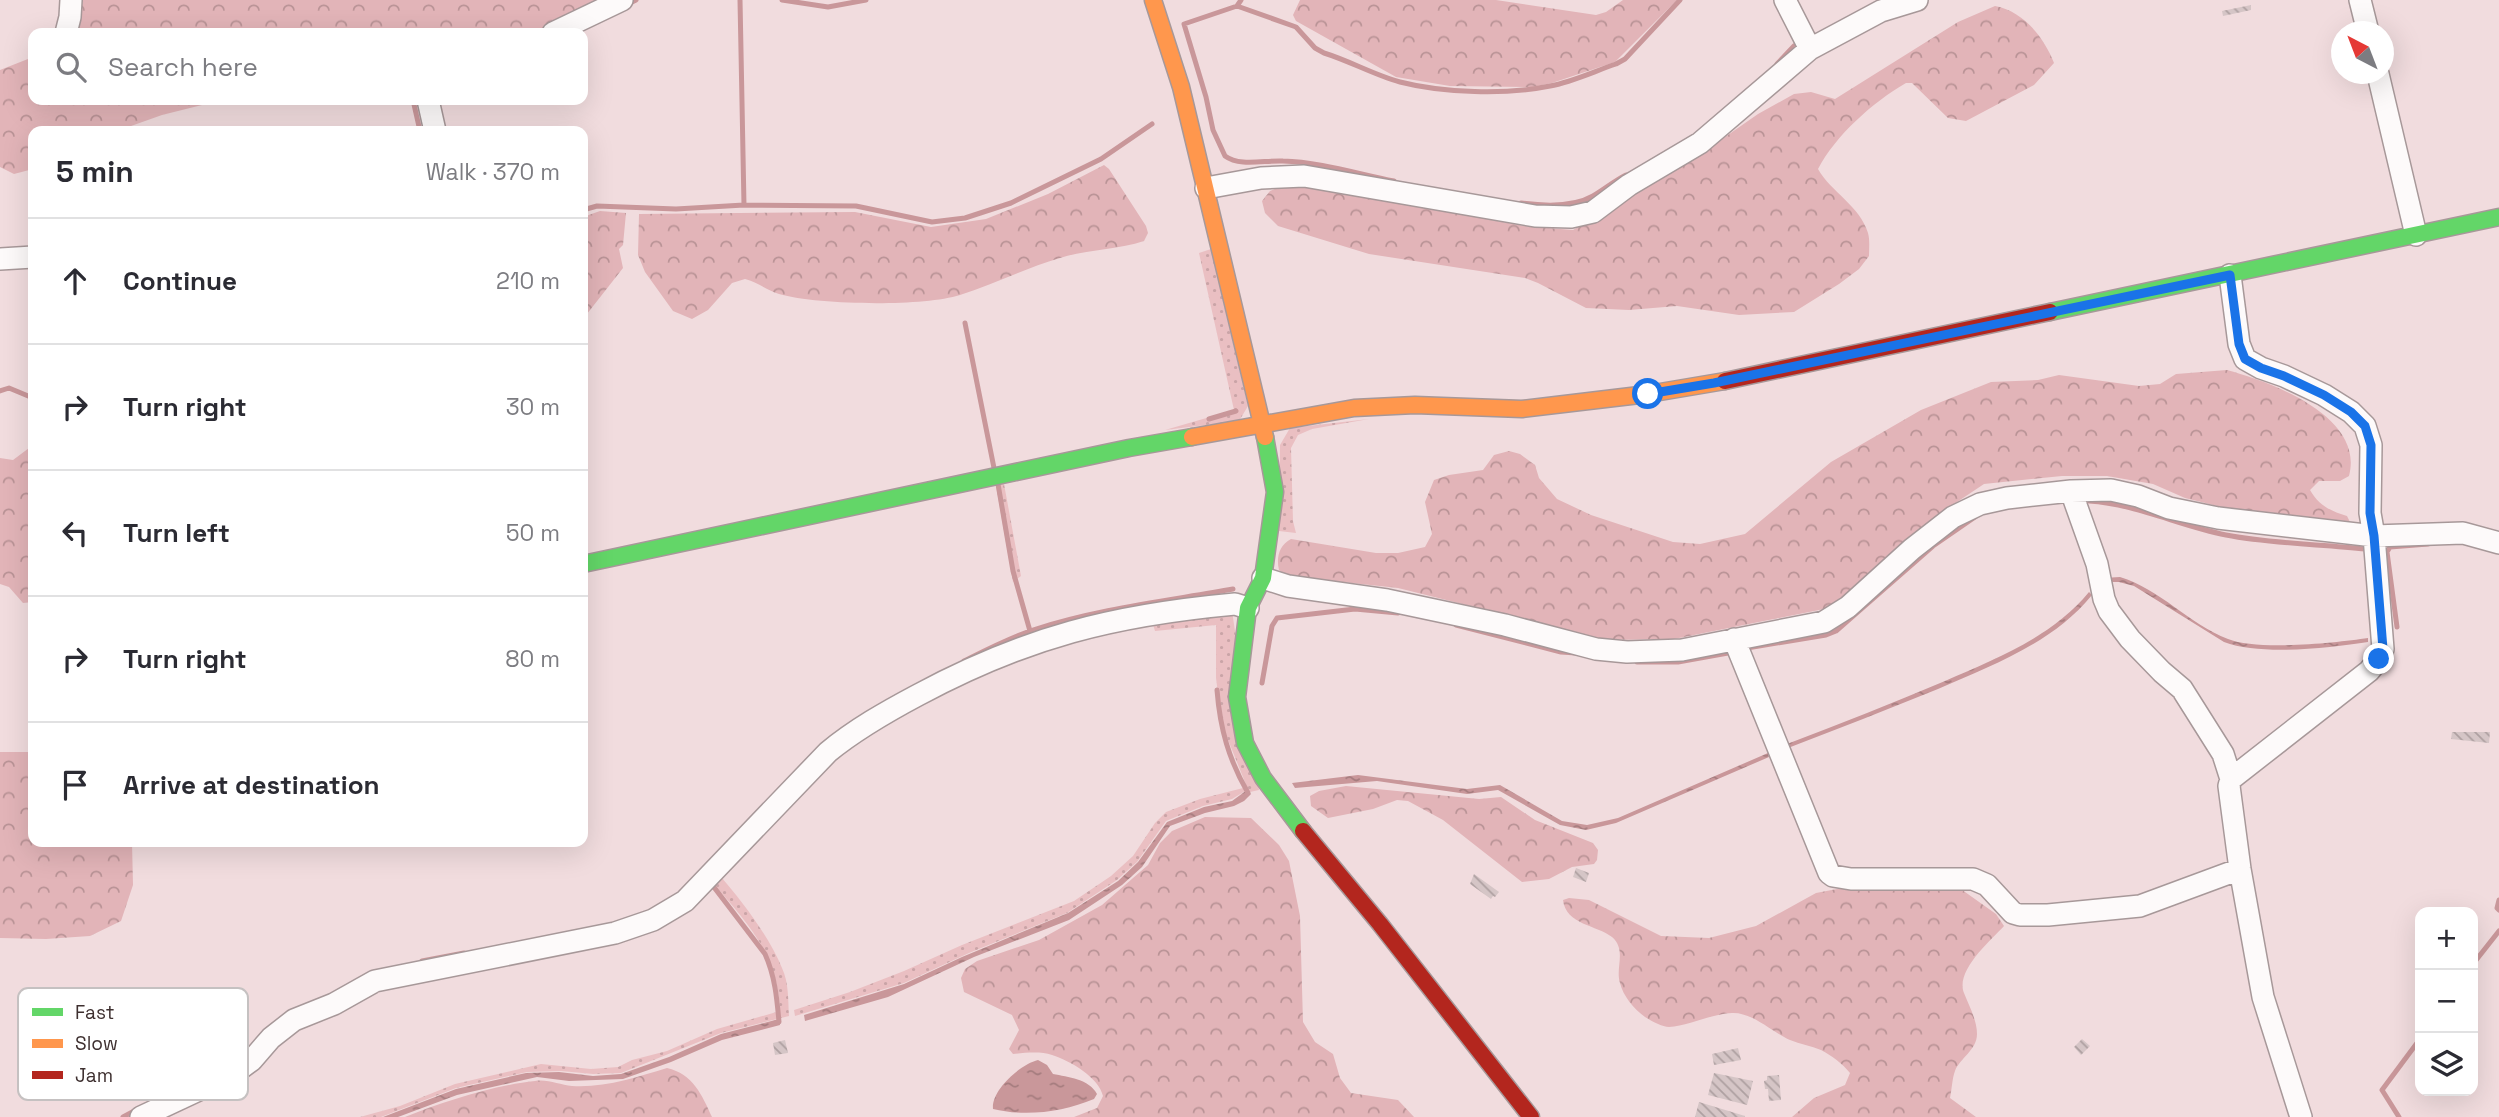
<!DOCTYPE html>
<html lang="en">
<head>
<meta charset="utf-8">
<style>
	:root { --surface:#fff; --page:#f7f7f7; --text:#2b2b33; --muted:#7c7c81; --line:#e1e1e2 }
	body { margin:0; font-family:"Space Grotesk",sans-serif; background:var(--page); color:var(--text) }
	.controls { position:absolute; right:21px; bottom:21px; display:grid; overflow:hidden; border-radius:14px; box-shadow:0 7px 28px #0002 }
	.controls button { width:63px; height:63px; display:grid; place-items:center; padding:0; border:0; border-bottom:2px solid var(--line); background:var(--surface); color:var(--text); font:35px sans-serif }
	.compass { position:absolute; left:2331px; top:21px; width:63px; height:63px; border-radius:50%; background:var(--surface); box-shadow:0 7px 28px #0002; rotate:318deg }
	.stop { position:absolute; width:21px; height:21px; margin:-16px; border:5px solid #1a73e8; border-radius:50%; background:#fff }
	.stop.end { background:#1a73e8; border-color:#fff; box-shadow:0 2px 7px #0008 }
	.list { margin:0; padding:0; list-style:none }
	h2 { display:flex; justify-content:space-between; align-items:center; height:91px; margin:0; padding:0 28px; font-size:30px }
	h2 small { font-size:23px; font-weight:400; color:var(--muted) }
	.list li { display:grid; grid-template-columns:46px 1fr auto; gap:21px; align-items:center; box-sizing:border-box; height:126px; padding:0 28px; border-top:2px solid var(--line) }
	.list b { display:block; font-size:26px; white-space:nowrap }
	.list em { font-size:23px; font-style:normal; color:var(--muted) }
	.icon { flex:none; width:38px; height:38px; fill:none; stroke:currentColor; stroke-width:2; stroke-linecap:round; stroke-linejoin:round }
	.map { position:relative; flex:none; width:2499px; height:1117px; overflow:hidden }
	.search { position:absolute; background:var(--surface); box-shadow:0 7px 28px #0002; left:28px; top:28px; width:560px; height:77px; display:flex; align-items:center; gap:18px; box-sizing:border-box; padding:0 24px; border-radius:14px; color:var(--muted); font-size:26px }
	.panel { position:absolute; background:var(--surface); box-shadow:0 7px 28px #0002; left:28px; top:126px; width:560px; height:721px; border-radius:14px }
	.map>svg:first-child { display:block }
</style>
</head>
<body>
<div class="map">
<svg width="2499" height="1117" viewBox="0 0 2499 1117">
	<defs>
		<pattern id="grass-dots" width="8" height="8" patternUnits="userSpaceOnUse" patternTransform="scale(1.75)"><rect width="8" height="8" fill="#eabfc2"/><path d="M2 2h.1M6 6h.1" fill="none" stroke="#caa4a7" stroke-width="1.8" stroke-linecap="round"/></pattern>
		<pattern id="forest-crowns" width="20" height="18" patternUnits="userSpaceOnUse" patternTransform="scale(1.75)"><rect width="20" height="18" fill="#e2b4b8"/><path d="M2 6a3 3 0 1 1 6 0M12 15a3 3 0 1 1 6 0" fill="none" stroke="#b99396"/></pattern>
		<pattern id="water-ripples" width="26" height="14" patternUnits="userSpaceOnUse" patternTransform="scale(1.75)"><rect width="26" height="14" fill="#c9979a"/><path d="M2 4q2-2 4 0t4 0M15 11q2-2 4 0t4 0" fill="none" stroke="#a57c7e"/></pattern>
		<pattern id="building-back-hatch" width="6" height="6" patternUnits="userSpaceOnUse" patternTransform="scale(1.75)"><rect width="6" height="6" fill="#d5c5c6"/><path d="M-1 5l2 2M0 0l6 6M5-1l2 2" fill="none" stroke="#aea0a1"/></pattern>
	</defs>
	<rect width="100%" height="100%" fill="#f1dcde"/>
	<!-- grass -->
	<path fill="url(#grass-dots)" d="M 1211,249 L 1248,406 L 1239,421 L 1165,430 L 1234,410 L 1199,253 Z
		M 1369,419 L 1312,429 L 1298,435 L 1291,448 L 1293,521 L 1296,533 L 1279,531 L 1280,445 L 1290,428 Z
		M 995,480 L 1004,484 L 1021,576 L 1013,582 Z
		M 1232,611 L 1259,790 L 1250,792 L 1247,790 L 1232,799 L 1203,806 L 1166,821 L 1137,862 L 1117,880 L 1067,913 L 969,953 L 904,983 L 795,1016 L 794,1010 L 850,992 L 904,971 L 962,945 L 1074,901 L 1111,876 L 1133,856 L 1155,823 L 1166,812 L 1200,799 L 1247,787 L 1222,725 L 1216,678 L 1216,625 L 1155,631 L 1151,618 Z
		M 721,877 C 742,901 770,938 782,968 C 789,983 788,1000 789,1016 L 721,1033 L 621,1073 L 593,1074 L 561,1071 L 527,1072 L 456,1088 L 381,1117 L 360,1117 L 400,1106 L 455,1084 L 541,1064 L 591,1069 L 618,1067 L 632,1060 L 667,1051 L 717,1029 L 780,1011 C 778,952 746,923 711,880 Z"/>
	<!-- forest -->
	<path fill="url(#forest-crowns)" d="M 77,0 L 616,0 L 545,33 L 73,33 Z
		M 1300,0 L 1496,0 L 1596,15 L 1606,12 L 1623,0 L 1677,0 L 1615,62 L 1552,83 L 1532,87 L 1450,86 L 1396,77 L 1296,21 L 1293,15 Z
		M 1995,6 C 2023,11 2044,37 2054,63 L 2034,85 L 1966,121 L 1948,118 L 1912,83 L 1906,83 C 1873,102 1836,135 1818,169 C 1831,192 1860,206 1868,233 C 1870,240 1869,249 1869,256 L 1859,269 L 1839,284 L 1794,312 L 1739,315 L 1677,306 L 1629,310 L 1586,308 L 1538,283 L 1525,278 L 1369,254 L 1278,226 L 1265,213 L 1262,201 L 1270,191 L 1282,186 L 1313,186 L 1524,226 L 1573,230 L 1692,160 L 1758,114 L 1794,94 L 1811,92 L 1835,99 L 1958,22 Z
		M 33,57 L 33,100 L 222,100 L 162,115 L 117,131 L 33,131 L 33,169 L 14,174 L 0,167 L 0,70 Z
		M 1104,165 L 1109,169 L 1146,226 L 1148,233 L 1144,241 C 1118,250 1088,249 1060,258 C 1026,268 994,284 960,295 C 922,307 817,305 779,294 C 767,290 757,282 745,279 L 732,283 L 708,310 L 692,319 L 673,311 L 645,272 L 638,255 L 639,214 L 855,212 L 931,227 L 986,219 L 1048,194 Z
		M 600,211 L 626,213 L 623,245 L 619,249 L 623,268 L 583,319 L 583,217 Z
		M 2227,370 C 2271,382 2365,416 2349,476 L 2340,481 L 2319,481 L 2310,490 C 2319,506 2331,511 2347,516 L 2350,522 L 2345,526 L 2254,515 L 2185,498 L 2153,484 L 2107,476 L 2062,476 L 1984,484 L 1942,512 L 1912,535 L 1854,593 L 1829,608 L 1674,639 L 1607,640 L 1398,588 L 1287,576 L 1279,570 C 1276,558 1279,545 1291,539 L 1376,553 L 1398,553 L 1425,547 L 1432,534 L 1425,502 L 1434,480 L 1449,475 L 1483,470 L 1494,455 L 1509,451 L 1520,454 L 1535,465 L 1539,478 L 1557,499 L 1591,515 L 1673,542 L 1700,544 L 1745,534 L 1831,462 L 1921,410 L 1991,382 L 2038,380 L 2059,375 L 2139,386 L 2160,384 L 2176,374 Z
		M 33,445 L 33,602 L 23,603 L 9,587 L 0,584 L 0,458 L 13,460 Z
		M 0,752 L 33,752 L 33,842 L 132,842 L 133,885 L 121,921 L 90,936 L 46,939 L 0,938 Z
		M 1346,786 L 1479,799 L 1501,797 L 1535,820 L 1593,843 L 1598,850 L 1597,860 L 1594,864 L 1572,867 L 1549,879 L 1522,882 L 1443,820 L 1408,801 L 1397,800 L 1373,809 L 1328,818 L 1311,806 L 1310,796 L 1319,791 Z
		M 1205,817 L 1251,818 L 1279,845 L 1289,861 L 1300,916 L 1303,1022 L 1315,1042 L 1333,1054 L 1340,1078 L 1351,1093 L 1398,1100 L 1414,1117 L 1074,1117 L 1097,1108 L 1103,1096 C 1099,1078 1071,1061 1052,1055 C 1040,1051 1025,1053 1013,1054 L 1009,1049 L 1019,1030 L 1012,1015 L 964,992 L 961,978 L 965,969 L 977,961 L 1039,940 L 1102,905 L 1148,865 L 1160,843 L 1172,831 Z
		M 1958,887 L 1996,914 L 2004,926 C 1990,941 1955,971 1964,993 C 1969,1006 1977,1020 1977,1034 C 1977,1050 1960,1058 1955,1071 C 1952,1079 1952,1089 1950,1098 L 1976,1117 L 1792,1117 L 1814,1098 L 1845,1085 L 1850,1073 C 1842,1063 1832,1056 1821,1050 C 1811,1046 1800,1044 1790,1040 C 1772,1032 1752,1012 1732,1013 C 1711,1014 1688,1026 1669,1027 C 1663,1027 1651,1021 1645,1017 C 1634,1009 1623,996 1620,983 C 1615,968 1627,950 1612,937 C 1597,925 1566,925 1563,900 L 1569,898 L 1589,900 L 1661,936 L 1709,938 L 1756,926 L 1816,893 L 1837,889 Z
		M 667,1068 C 693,1074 702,1095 712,1117 L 405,1117 C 442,1102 495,1085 535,1081 C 548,1079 560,1085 572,1086 C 605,1088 637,1077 667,1068 Z"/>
	<!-- water -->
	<path fill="url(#water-ripples)" d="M 2120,577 C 2160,589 2189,624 2228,639 C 2257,651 2335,643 2368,638 L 2368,642 C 2329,648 2261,656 2224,642 L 2134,586 L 2119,582 L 2104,582 L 2103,578 Z
		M 2089,592 L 2092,595 C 2053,643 1993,665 1938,689 C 1888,709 1838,729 1788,748 L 1787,744 C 1840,724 1893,703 1945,681 C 1997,658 2052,637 2089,592 Z
		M 1768,753 L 1769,757 L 1616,823 L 1586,830 L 1560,825 L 1498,790 L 1467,794 L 1377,781 L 1295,788 L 1292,783 L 1358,775 L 1467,789 L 1500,785 L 1562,821 L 1587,825 L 1618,818 Z
		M 1247,790 L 1251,794 L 1244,801 L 1234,806 L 1205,813 L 1170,826 L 1142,867 L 1122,885 L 1069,920 L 974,957 L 888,997 L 805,1021 L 804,1015 L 904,984 L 962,957 L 1068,913 L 1118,881 L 1138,862 L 1167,822 L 1204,807 L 1232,801 Z
		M 779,1019 L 780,1025 L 722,1040 L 671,1062 L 623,1079 L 569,1081 L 537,1077 L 457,1095 L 398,1117 L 383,1117 L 456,1089 L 526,1073 L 559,1072 L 593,1076 L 621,1074 L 669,1057 L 721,1034 Z
		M 1038,1060 L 1047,1065 L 1053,1074 C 1068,1077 1089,1079 1097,1094 L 1094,1099 C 1063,1112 1026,1117 993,1109 C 991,1090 1021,1064 1038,1060 Z"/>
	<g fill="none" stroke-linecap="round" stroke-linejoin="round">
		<!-- stream -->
		<path stroke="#c9979a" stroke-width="5" d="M 740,0 L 744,205
			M 782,0 L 828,7 L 866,0
			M 1241,0 L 1237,6 L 1184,24 L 1206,97 L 1213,130 L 1225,156 C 1240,167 1264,160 1283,161 C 1320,162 1358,174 1394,181
			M 626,5 L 636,0
			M 1237,6 L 1296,27 L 1315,48 L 1324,53 C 1350,61 1374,75 1400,82 C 1443,93 1506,95 1550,86 C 1572,82 1595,71 1616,64 L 1625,59 L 1680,0
			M 2384,59 L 2387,72
			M 1777,64 L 1794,46
			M 413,100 L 420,131
			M 1521,203 C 1543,206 1574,207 1593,196 C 1605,189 1614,181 1626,175
			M 583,210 L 597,206 L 676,209 L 744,205 L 856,206 L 932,222 L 965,218 L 1011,203 L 1101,159 L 1152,124
			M 965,323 L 994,468
			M 0,391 L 9,388 L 33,398
			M 1209,419 L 1236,411
			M 998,484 L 1013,571 L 1030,631
			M 2089,501 C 2136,504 2180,526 2226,535 C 2272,544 2320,544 2366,549
			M 1456,625 L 1561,652 L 1576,653
			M 2397,627 L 2387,552 L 2390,547 L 2428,544
			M 1747,648 L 1826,635 L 1836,631 L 1933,546 L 1975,517
			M 964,661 C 986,650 1009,638 1033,630 C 1097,609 1166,601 1233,589
			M 1637,662 L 1678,662 L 1728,653
			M 1262,683 L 1272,626 L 1277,618 L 1355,609 L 1398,613
			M 1217,690 C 1220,729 1229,760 1248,793 L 1247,794
			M 710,882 L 765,954 C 775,976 777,999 779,1022 L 775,1023
			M 2499,900 L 2497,908 L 2499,910
			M 422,961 L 464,953
			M 2473,964 L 2499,931
			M 123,1117 L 138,1109
			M 2399,1117 L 2382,1090 L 2420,1039"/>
	</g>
	<!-- building -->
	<path fill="url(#building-back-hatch)" d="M 2251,5 L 2251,10 L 2223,16 L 2222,11 Z
		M 2452,732 L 2490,732 L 2489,743 L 2451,739 Z
		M 1576,868 L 1589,873 L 1586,882 L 1573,877 Z
		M 1474,874 L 1499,892 L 1495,897 L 1493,896 L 1491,899 L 1470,884 Z
		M 2082,1039 L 2090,1046 L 2081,1055 L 2074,1047 Z
		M 785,1040 L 788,1053 L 775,1055 L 773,1043 Z
		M 1738,1048 L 1741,1060 L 1714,1065 L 1712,1054 Z
		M 1714,1073 L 1753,1081 L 1747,1105 L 1708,1095 Z
		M 1779,1075 L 1781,1100 L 1769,1101 L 1768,1089 L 1765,1089 L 1764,1081 L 1767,1080 L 1767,1076 Z
		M 1699,1102 L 1745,1116 L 1745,1117 L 1695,1117 Z"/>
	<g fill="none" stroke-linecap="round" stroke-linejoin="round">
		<!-- street casing -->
		<g stroke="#a79899" stroke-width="24">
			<path id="street" d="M 1785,0 L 1810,49
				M 2360,0 L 2368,32
				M 66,33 L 70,17 L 71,0
				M 553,33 L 622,0
				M 2378,74 L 2416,235
				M 428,100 L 435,131
				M 1206,188 L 1261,178 L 1304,176 L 1535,216 L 1571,217 L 1593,212 L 1629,185 L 1700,143 L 1810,49 L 1881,11 L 1917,0
				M 0,259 L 33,257
				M 2230,275 L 2239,344 L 2245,359 L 2261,368 L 2284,376 L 2324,395 L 2351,412 L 2365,426 L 2371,445 L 2370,513 L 2374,536 L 2383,649 L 2379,659 L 2369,671 L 2231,779 L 2229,786 L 2240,869 L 2263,997 L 2301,1117
				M 2071,491 L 2097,564 L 2104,599 L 2109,611 L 2130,639 L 2162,672 L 2182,689 L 2223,754 L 2231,779
				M 1263,578 L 1288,586 L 1387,600 L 1505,625 L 1596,649 L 1627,652 L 1682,650 L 1824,622 L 1848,607 L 1912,549 L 1953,517 L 1980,504 L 2007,498 L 2071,491 L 2111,490 L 2138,496 L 2169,508 L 2218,518 L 2374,536 L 2463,533 L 2499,543
				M 1734,639 L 1829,873 L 1833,876 L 1851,879 L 1973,879 L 1987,885 L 2013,913 L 2020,915 L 2048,915 L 2140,906 L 2240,869
				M 141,1117 L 233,1074 L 252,1060 L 271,1038 L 294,1020 L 334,1004 L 375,981 L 615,933 L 653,920 L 685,901 L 828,752 C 856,729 886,712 918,695 C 1026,637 1114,615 1235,604 L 1248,608"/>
		</g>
		<!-- fast casing -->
		<g stroke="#a79899" stroke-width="19">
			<path id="fast" d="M 2050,312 L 2499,217
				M 1265,437 L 1275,492 L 1263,578 L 1248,608 L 1237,697 L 1245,743 L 1263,778 L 1303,831
				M 583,564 L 1129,448 L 1192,437"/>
		</g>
		<!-- slow casing -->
		<g stroke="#a79899" stroke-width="19">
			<path id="slow" d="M 1153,0 L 1181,87 L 1265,437
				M 1192,437 L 1354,408 L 1415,405 L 1522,409 L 1648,394 L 1725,381"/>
		</g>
		<!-- jam casing -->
		<g stroke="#a79899" stroke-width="19">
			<path id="jam" d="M 1725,381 L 2050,312
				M 1303,831 L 1380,924 L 1531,1117"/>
		</g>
		<!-- street -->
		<use href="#street" stroke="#fdfafa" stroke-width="21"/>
		<!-- fast -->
		<use href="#fast" stroke="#63d668" stroke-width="16"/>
		<!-- slow -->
		<use href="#slow" stroke="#ff974d" stroke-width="16"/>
		<!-- jam -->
		<use href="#jam" stroke="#b3261e" stroke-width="16"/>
	</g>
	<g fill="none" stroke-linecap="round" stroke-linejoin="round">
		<!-- route -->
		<path stroke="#1a73e8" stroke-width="9" d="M 1648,394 L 1714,383 L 2230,275 L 2239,344 L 2245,359 L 2261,368 L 2284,376 L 2324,395 L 2351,412 L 2365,426 L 2371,445 L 2370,513 L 2374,536 L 2383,649 L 2379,659"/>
	</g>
	<!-- legend -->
	<rect x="18" y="988" width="230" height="112" rx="10" fill="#fff" stroke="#c5c1c1" stroke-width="2"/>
	<rect x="32" y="1008" width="31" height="8" fill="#63d668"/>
	<rect x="32" y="1039" width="31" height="9" fill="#ff974d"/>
	<rect x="32" y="1071" width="31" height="8" fill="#b3261e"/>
	<g font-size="19" fill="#3e3030">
		<text x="75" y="1019">Fast</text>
		<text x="75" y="1050">Slow</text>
		<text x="75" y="1082">Jam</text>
	</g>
</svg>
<div class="controls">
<button>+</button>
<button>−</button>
<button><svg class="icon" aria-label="layers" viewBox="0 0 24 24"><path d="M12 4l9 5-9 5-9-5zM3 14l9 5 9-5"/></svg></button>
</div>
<svg class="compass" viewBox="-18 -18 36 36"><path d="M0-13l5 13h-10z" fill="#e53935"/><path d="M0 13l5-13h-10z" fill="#7c7c81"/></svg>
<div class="stop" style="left:1648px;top:394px"></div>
<div class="stop end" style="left:2379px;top:659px"></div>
<div class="search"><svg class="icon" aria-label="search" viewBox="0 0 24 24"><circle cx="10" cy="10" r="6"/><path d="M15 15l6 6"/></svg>Search here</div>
<section class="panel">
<h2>5 min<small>Walk · 370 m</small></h2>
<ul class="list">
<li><svg class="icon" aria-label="ahead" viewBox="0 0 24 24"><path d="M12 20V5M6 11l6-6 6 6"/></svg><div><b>Continue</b></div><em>210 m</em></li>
<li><svg class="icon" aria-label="right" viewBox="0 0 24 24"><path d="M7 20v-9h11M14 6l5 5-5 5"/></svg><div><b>Turn right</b></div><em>30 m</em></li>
<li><svg class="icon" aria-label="left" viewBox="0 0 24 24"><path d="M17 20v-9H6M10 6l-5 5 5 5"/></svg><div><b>Turn left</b></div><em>50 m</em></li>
<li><svg class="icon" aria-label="right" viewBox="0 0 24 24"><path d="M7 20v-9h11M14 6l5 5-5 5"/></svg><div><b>Turn right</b></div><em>80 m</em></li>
<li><svg class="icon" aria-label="arrive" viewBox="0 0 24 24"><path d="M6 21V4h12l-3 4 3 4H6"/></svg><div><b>Arrive at destination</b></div></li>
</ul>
</section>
</div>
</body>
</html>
